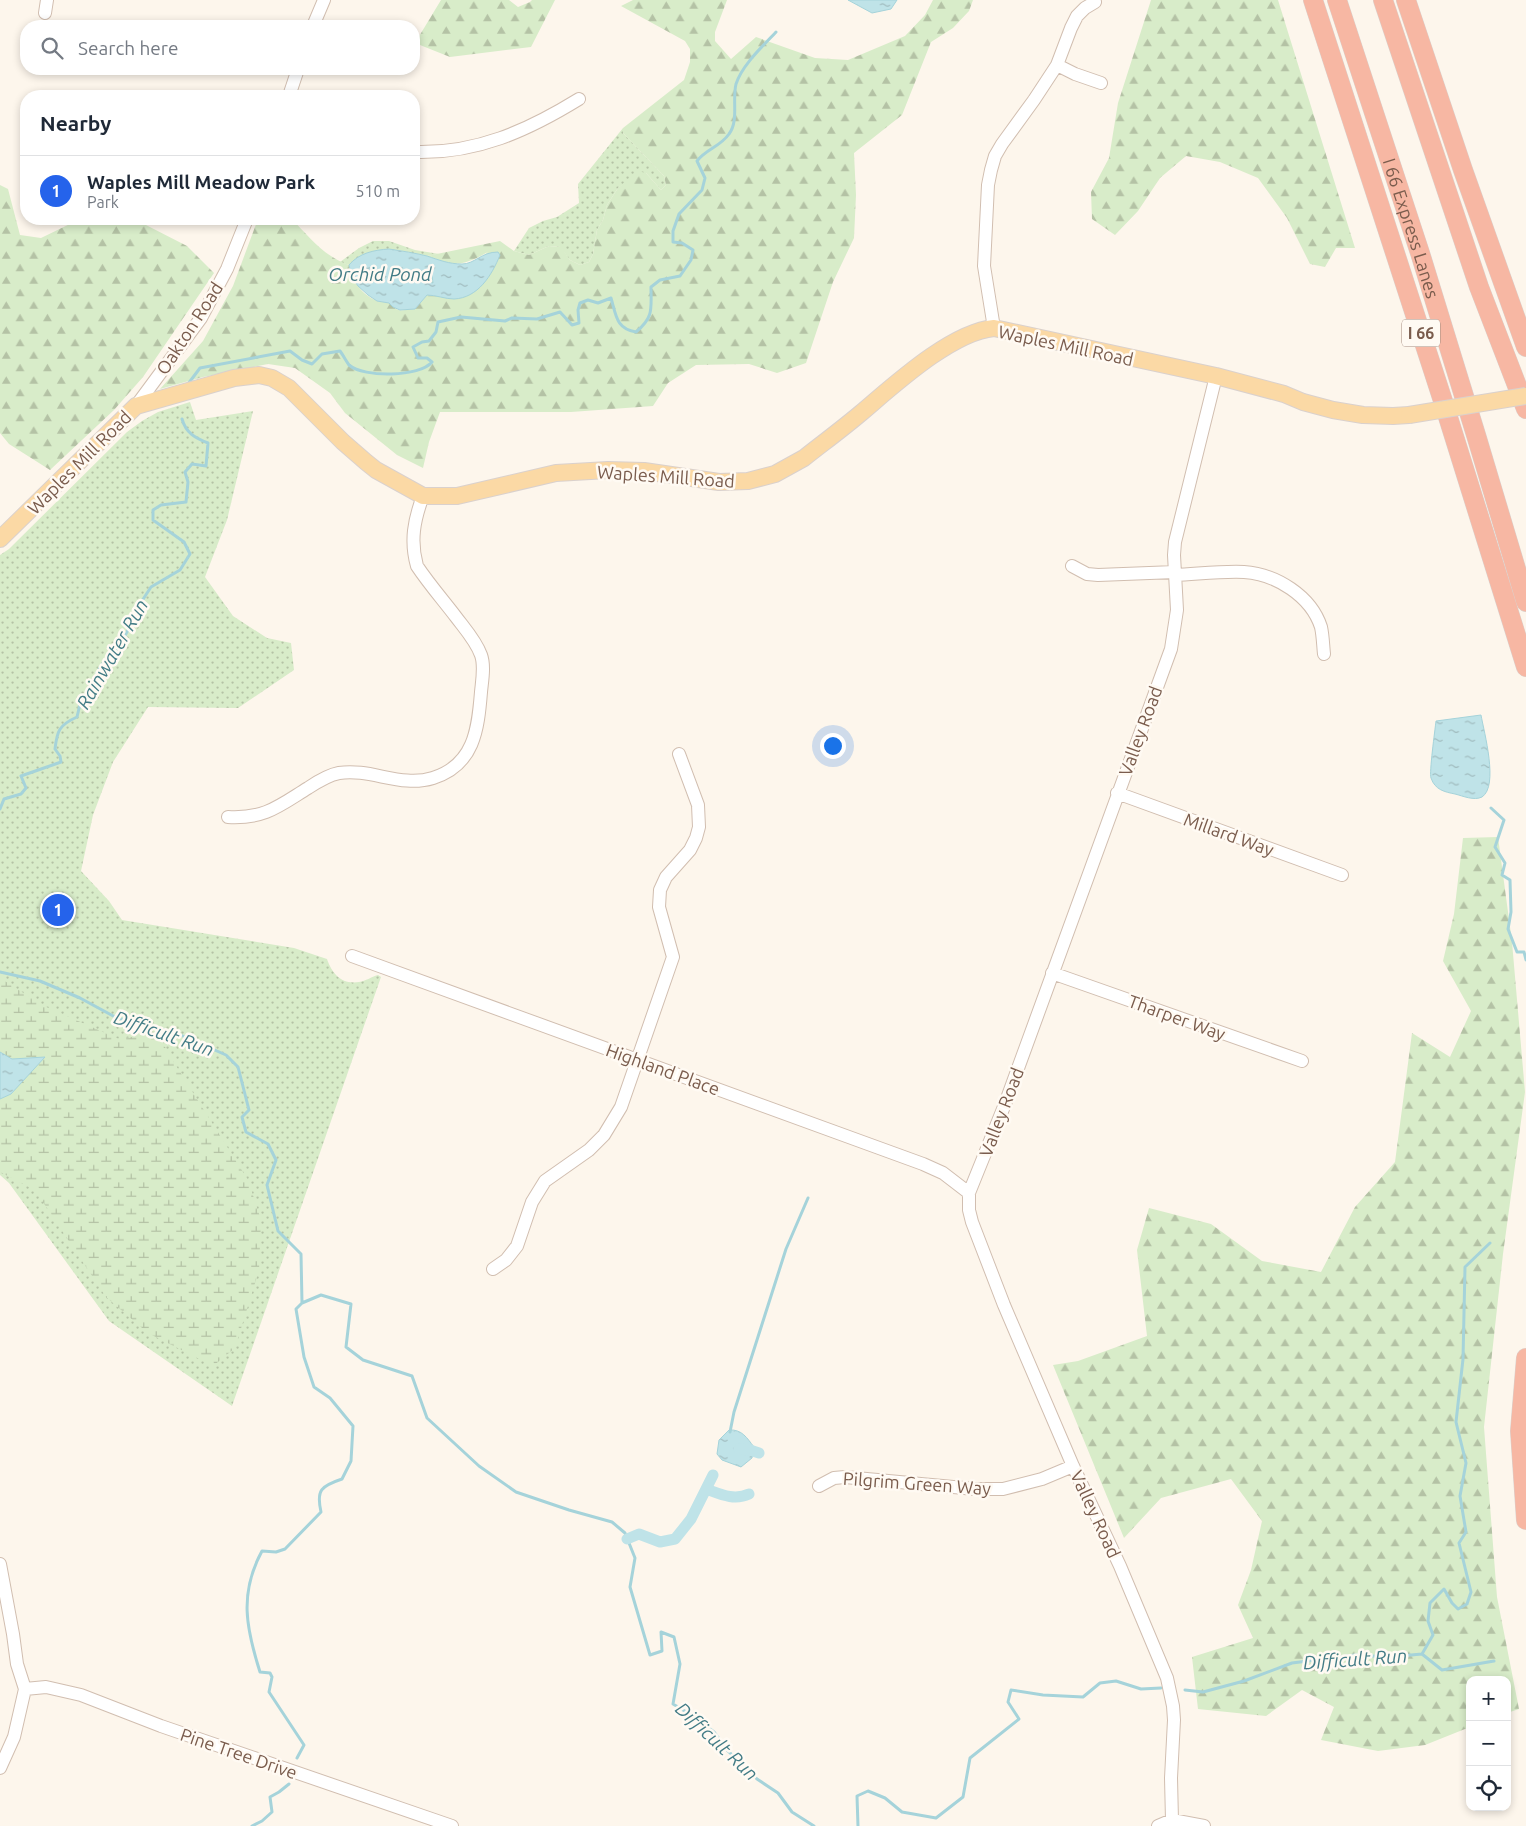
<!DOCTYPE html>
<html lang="en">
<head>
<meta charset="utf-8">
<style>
	:root { --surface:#fff; --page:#f2f2f3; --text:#1f2937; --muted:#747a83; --line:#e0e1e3; --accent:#2563eb }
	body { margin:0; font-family:Ubuntu,sans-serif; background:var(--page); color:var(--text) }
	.controls { position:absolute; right:15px; bottom:15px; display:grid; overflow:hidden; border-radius:10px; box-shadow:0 2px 8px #0003 }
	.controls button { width:45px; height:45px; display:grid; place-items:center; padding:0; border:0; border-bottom:1px solid var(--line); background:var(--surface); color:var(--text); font:25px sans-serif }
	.you { position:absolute; left:832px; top:745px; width:18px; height:18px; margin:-12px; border:4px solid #fff; border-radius:50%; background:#1a73e8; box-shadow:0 0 0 8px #1a73e833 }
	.badge { display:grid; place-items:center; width:32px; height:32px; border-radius:50%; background:var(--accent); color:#fff; font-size:16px; font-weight:700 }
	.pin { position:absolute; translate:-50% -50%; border:2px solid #fff; box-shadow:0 1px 5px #0006 }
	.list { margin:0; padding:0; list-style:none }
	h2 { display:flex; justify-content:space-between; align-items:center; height:65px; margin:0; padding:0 20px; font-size:21px }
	h2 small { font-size:16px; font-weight:400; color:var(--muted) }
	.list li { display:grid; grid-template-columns:32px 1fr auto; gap:15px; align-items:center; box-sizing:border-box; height:70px; padding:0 20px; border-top:1px solid var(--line) }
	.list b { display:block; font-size:19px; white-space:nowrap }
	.list p { margin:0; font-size:16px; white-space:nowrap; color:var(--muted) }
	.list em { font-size:16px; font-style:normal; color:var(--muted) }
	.icon { flex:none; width:28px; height:28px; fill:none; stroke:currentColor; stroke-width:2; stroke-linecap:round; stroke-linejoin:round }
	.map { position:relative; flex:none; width:1526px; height:1826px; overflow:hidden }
	.search { position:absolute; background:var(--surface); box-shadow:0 2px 8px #0003; left:20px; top:20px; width:400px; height:55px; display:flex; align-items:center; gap:12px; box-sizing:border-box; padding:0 18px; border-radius:20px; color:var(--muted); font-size:19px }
	.panel { position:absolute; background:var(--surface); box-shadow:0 2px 8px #0003; left:20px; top:90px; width:400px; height:135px; border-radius:20px }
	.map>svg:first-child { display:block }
</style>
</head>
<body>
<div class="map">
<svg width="1526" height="1826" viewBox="0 0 1526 1826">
	<defs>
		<pattern id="green-dots" width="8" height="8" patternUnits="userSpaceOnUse" patternTransform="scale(1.25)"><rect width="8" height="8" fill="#d8ecc9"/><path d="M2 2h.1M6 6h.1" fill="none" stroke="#b4c2a5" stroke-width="1.8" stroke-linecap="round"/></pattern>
		<pattern id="forest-firs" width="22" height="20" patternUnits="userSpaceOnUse" patternTransform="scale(1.25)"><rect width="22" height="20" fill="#d8ecc9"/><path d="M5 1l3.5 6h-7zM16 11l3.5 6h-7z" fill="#b4c2a5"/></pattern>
		<pattern id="wetland-marsh" width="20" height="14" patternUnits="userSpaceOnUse" patternTransform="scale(1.25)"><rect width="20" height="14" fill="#d8ecc9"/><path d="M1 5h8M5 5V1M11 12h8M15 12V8" fill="none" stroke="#b4c2a5"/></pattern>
		<pattern id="water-ripples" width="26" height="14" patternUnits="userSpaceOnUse" patternTransform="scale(1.25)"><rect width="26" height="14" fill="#bfe3e8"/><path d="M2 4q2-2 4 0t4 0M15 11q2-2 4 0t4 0" fill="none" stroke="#a0bbbe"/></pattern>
	</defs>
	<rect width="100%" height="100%" fill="#fdf6ec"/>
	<!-- green -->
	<path fill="url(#green-dots)" d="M 623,128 L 623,133 L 664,176 L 666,185 L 661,190 L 646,173 L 635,176 L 618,188 L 607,205 L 603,220 L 597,230 L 593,254 L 589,262 L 580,265 L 570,260 L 560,247 L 549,246 L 529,255 L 514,251 L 529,228 L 543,221 L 557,217 L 579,203 L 578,184 Z
		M 373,241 L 389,241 L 415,250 L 439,254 L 427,256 L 397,250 L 353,261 L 349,265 L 340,262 L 359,248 Z
		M 413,270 L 421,270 L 424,273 L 432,275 L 433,283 L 406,276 L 405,272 Z
		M 190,402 L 196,420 L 253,411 L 227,520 L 205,577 L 233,616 L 267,638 L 291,643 L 294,670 L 238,708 L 148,707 L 113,762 L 93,815 L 81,871 L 109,901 L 122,920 L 294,948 L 327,959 C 332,974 342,985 359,982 C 366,981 371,977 378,975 L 381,977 L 232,1406 L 109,1321 L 9,1183 L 0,1175 L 0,555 L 9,549 L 127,432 L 142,421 L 158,412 Z"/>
	<!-- forest -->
	<path fill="url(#forest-firs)" d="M 441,0 L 509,0 L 518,7 L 530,2 L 532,0 L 555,0 L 531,47 L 450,57 L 415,43 Z
		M 633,0 L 727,0 L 715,32 L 715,41 L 731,59 L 756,37 L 815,58 L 848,60 L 905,36 L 925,15 L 933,0 L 973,0 L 969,11 L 953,28 L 931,42 L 902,115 L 854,153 L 856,195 L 854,238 L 833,282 L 806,363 L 777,373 L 749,364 L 696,365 L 668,383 L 653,406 L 571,412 L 440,412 L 429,442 L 423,468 L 397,455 L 345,413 L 330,393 L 295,368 L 268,364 L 203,377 L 160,389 L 203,341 L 233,286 L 258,219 L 292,219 C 309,237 325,257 349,265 C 353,281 361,295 378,301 C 381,302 386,301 389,303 C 393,305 394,309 399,310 C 404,311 410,309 415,309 L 427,295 L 436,296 L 488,252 C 463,266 454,267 427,256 L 500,241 L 514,251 L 529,255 L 549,246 L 561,247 L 570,260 L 580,265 L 589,262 L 593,254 L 597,230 L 603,220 L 607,205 L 618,188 L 638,171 L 646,173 L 661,190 L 666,185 L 664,176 L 623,133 L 623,128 L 684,80 L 690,62 L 690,49 L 685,41 L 621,6 Z
		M 1151,0 L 1278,0 L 1355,248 L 1336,248 L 1325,267 L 1310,264 L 1287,218 L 1258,178 L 1220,162 L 1186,156 L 1160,178 L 1138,211 L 1115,235 L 1092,219 L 1091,192 L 1109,158 L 1118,103 Z
		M 0,185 L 8,189 L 20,235 L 41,238 L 76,221 L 103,220 L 144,224 L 187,246 L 214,273 L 143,377 L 114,410 L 50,470 L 9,444 L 0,433 Z
		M 1498,837 L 1512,942 L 1525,1092 L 1503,1254 L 1484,1427 L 1497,1597 L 1519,1709 L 1507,1713 L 1507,1680 L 1470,1680 L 1470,1727 L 1425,1745 L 1378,1751 L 1321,1740 L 1334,1707 L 1302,1690 L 1266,1716 L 1198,1709 L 1192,1657 L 1253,1638 L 1238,1605 L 1251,1570 L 1262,1521 L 1231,1479 L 1161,1498 L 1124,1538 L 1053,1365 L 1078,1361 L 1147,1336 L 1137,1250 L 1149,1208 L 1211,1224 L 1262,1261 L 1321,1272 L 1355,1207 L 1395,1162 L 1412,1033 L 1450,1057 L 1471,1011 L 1443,961 L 1454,914 L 1463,838 Z"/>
	<!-- wetland -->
	<path fill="url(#wetland-marsh)" d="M 0,978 L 44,1006 L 119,1039 L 158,1033 L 168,1053 L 248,1180 L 261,1220 L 259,1270 L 235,1348 L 213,1366 L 148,1333 L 106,1297 L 35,1190 L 0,1172 Z"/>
	<!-- water -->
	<path fill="url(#water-ripples)" stroke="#a5d3da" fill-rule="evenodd" d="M 848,0 L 897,0 L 891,9 L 872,13 Z
		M 389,249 C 402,251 415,253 427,256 C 439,260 449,264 462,264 C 475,264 481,252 498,252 L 500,255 C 492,275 478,298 454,299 C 445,299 436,295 427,295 L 415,309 L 400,310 L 393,307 L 389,303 L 377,301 L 368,295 L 358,286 L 352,277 L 349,265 C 359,253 374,250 389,249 ZM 413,270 L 421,270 L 424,273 L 432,275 L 433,283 L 406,276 L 405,272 Z
		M 1481,715 C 1484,732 1499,786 1482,797 C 1474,801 1463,796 1455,794 C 1445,792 1435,790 1431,778 C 1429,773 1435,730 1436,721 Z
		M 0,1052 L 12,1059 L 45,1057 L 11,1094 L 0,1099 Z
		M 729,1430 C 742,1429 747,1438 754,1447 L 752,1458 L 741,1467 L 722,1460 L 717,1454 L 719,1440 Z"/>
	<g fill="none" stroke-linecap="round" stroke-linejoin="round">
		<!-- stream -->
		<path stroke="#a5d3da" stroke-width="3" d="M 188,384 L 200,368 L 290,351 L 302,360 L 312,364 L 322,354 L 340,351 C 343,355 346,361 349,365 C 364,378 420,377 432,362 L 427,358 L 418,358 L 413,347 L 422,342 L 429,341 L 436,332 L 438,322 L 461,317 L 505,321 L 512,318 L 537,319 L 560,312 L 572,325 L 579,323 L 578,310 L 580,303 L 588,300 L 598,303 L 611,298 C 616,315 616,329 636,332 C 654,317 651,309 651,287 L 660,280 L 680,276 L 691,260 L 693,250 L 682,243 L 673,242 L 673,231 L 679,214 L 702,190 L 705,178 L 697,161 C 706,149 720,147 729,134 C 739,121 732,100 736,84 C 742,65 763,46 776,32
			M 1491,808 L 1504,820 L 1495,847 L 1505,863 L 1502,875 L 1510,880 L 1511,912 L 1508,929 L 1517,952 L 1524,952 L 1526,960
			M 0,809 L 4,799 L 21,794 L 26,788 L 21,776 L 61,762 L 60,756 L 55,749 C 57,731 59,725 77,717 L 81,700 L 96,687 L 97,673 L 102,664 L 113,657 L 128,630 L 127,624 L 151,587 L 180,570 L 190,554 L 184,542 L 153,520 L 153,510 L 161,505 L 186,502 L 188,482 L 185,472 L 192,464 L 206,466 L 208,443 C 195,438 186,433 182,419
			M 0,972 L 40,981 L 80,998 L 117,1018 L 176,1033 L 226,1055 L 238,1067 L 249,1110 L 242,1117 L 246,1132 L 268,1144 L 276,1160 L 267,1185 L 278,1231 L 301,1254 L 302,1303 L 321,1295 L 351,1304 L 346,1347 L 363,1360 L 412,1376 L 427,1418 L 479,1466 L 516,1492 L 569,1510 L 612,1522 L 625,1533 L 635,1558 L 630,1587 L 650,1655 L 662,1651 L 661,1632 L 674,1637 L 680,1664 L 673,1704 L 693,1716 L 714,1732 L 728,1751 L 757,1779 L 778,1793 L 792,1812 L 814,1826
			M 730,1432 L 734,1412 L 786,1249 L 808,1198
			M 1422,1654 L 1433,1635 L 1428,1621 L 1430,1603 L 1444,1589 L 1452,1603 L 1458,1609 L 1467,1604 L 1471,1592 L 1459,1543 L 1466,1532 L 1460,1496 L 1466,1463 L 1456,1422 L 1463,1359 L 1465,1267 L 1490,1243
			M 1185,1690 L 1203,1692 L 1244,1681 L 1292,1663 L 1355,1655 L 1389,1657 L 1422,1654 L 1442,1670 L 1494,1661
			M 297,1758 L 304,1745 L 269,1692 L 272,1677 L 270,1673 L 260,1672 C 246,1628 239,1593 262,1551 L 276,1552 L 285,1549 L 321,1512 C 316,1490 321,1486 342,1479 L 351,1461 L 353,1426 L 330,1398 L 314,1387 L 304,1357 L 296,1309 L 302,1303
			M 252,1826 L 262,1821 L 272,1812 L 270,1797 L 279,1792 L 289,1784
			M 858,1826 L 857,1796 L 868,1791 L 885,1798 L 902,1812 L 936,1818 L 963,1797 L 970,1758 L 1019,1719 L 1008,1702 L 1011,1690 L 1043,1695 L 1083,1697 L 1100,1683 L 1116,1681 L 1141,1689 L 1161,1688"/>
		<!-- canal -->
		<path stroke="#bfe3e8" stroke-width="11" d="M 739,1449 L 750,1450 L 759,1453
			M 706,1489 C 720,1494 734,1501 749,1494
			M 627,1539 L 639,1534 L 660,1542 L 675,1539 L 691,1519 L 713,1475"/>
		<!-- minor casing -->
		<g stroke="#d1beb0" stroke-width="14">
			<path id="minor" d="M 45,13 L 47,0
				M 313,26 L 324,0
				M 1057,65 L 1075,74 L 1101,83
				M 289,96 L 298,69
				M 414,152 C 476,154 527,131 579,99
				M 994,328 L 984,266 L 988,185 L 991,170 L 995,156 L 1002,144 L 1034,100 L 1057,65 L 1071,28 L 1077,16 L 1085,8 L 1095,2
				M 136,406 L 201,318 L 227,269 L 247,219
				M 1072,566 L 1087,574 L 1098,575 L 1175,572
				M 1175,575 C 1198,574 1221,571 1244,572 C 1276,574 1311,596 1321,627 C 1323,636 1323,645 1324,654
				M 1117,793 L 1342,875
				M 228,817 C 265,819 279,806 308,788 C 317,782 328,775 339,773 C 371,768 401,788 433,778 C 474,765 478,730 481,692 C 482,681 485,666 481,655 C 476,641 465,629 456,617 C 443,600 429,584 417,566 C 410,541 414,520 423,496
				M 352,956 L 923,1164 L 943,1173 L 969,1193
				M 1052,973 L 1302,1061
				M 493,1269 L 506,1260 L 517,1246 L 532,1202 L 545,1181 L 589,1150 L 604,1135 L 621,1107 L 673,957 L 659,907 L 660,890 L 666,877 L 690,850 L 696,838 L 699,827 L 698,805 L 679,754
				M 819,1486 L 834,1478 L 845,1477 L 975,1489 L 1003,1489 L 1042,1479 L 1073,1466
				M 0,1564 L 13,1634 L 17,1664 L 25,1689 L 14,1737 L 0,1768
				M 25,1689 L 46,1687 L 81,1695 L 161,1726 L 452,1826
				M 1172,1820 L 1171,1778 L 1174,1720 L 1173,1706 L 1167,1678 L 1120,1566 L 1073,1466 L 1004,1305 L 972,1222 L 969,1210 L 969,1193 L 1005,1104 L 1171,649 L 1177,610 L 1174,555 L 1175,542 L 1216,376
				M 1158,1826 L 1172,1820 L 1204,1826"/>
		</g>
		<!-- major casing -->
		<g stroke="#dad1cd" stroke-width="18">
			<path id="major" d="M 0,539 L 136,406 L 234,378 L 259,375 L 272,378 L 289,388 L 343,442 L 366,462 L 376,470 L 423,496 L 457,496 L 556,473 L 608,470 L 644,471 L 719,482 L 748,481 L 775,474 L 804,458 C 823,443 842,429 861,413 C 893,386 951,332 994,328 L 1216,376 L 1284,394 L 1303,402 L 1333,410 L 1363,415 L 1393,416 L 1409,415"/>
		</g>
		<!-- highway casing -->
		<g stroke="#dad1cd" stroke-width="20">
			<g id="highway">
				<path d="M 1313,0 L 1443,401 L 1526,667"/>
				<path id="s1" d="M 1337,0 L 1420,253 L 1476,435 L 1526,602"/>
				<path d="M 1383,0 L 1479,287 L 1526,409"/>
				<path d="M 1406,0 L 1463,170 L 1526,347"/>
				<path d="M 1526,1358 L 1520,1431 L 1526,1520"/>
			</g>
		</g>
		<!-- minor -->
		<use href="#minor" stroke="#fff" stroke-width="12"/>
		<!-- major -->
		<use href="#major" stroke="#fbd9a5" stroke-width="16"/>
		<!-- highway -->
		<use href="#highway" stroke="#f7b7a3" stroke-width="19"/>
		<!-- major-bridge casing -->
		<g stroke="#dad1cd" stroke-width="18" stroke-linecap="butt">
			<path id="major-bridge" d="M 1409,415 L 1526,396"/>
		</g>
		<!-- major-bridge -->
		<use href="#major-bridge" stroke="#fbd9a5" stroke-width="16"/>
	</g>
	<g text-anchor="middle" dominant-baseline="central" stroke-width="5" stroke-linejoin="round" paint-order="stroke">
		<!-- shield labels -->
		<rect fill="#fffaf3" stroke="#a28b7f" stroke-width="1" x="1402" y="319.5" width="38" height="27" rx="4"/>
		<g font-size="16" font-weight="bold" fill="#7a5c4d">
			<text x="1421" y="333">I 66</text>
		</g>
		<!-- street labels -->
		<g font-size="18" fill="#7a5c4d" stroke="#fffaf3">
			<text stroke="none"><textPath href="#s1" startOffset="240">I 66 Express Lanes</textPath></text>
			<text transform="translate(189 328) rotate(-57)">Oakton Road</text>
			<text transform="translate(1066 345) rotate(12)">Waples Mill Road</text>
			<text transform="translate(79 462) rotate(-45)">Waples Mill Road</text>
			<text transform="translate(666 476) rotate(4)">Waples Mill Road</text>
			<text transform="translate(1140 731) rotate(-70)">Valley Road</text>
			<text transform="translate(1229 834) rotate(20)">Millard Way</text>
			<text transform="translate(1177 1017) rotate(20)">Tharper Way</text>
			<text transform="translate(663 1069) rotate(20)">Highland Place</text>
			<text transform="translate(1001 1112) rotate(-69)">Valley Road</text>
			<text transform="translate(917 1483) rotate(4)">Pilgrim Green Way</text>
			<text transform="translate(1096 1514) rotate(65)">Valley Road</text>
			<text transform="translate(239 1753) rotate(19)">Pine Tree Drive</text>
		</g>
		<!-- water labels -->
		<g font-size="19" font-style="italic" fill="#437c86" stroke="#fffaf3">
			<text x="380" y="274">Orchid Pond</text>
			<text transform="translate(112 654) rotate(-60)">Rainwater Run</text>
			<text transform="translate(164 1033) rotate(19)">Difficult Run</text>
			<text transform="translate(1355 1659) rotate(-4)">Difficult Run</text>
			<text transform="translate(717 1741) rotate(43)">Difficult Run</text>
		</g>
	</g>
</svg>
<div class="controls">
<button>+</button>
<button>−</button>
<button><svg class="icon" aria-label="locate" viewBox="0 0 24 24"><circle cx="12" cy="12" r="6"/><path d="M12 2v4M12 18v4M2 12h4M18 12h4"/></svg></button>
</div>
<div class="you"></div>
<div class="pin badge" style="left:58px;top:910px">1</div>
<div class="search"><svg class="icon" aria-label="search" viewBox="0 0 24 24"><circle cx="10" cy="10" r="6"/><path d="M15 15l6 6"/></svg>Search here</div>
<section class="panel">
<h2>Nearby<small></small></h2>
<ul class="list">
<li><span class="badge">1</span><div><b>Waples Mill Meadow Park</b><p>Park</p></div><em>510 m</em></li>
</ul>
</section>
</div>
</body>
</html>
